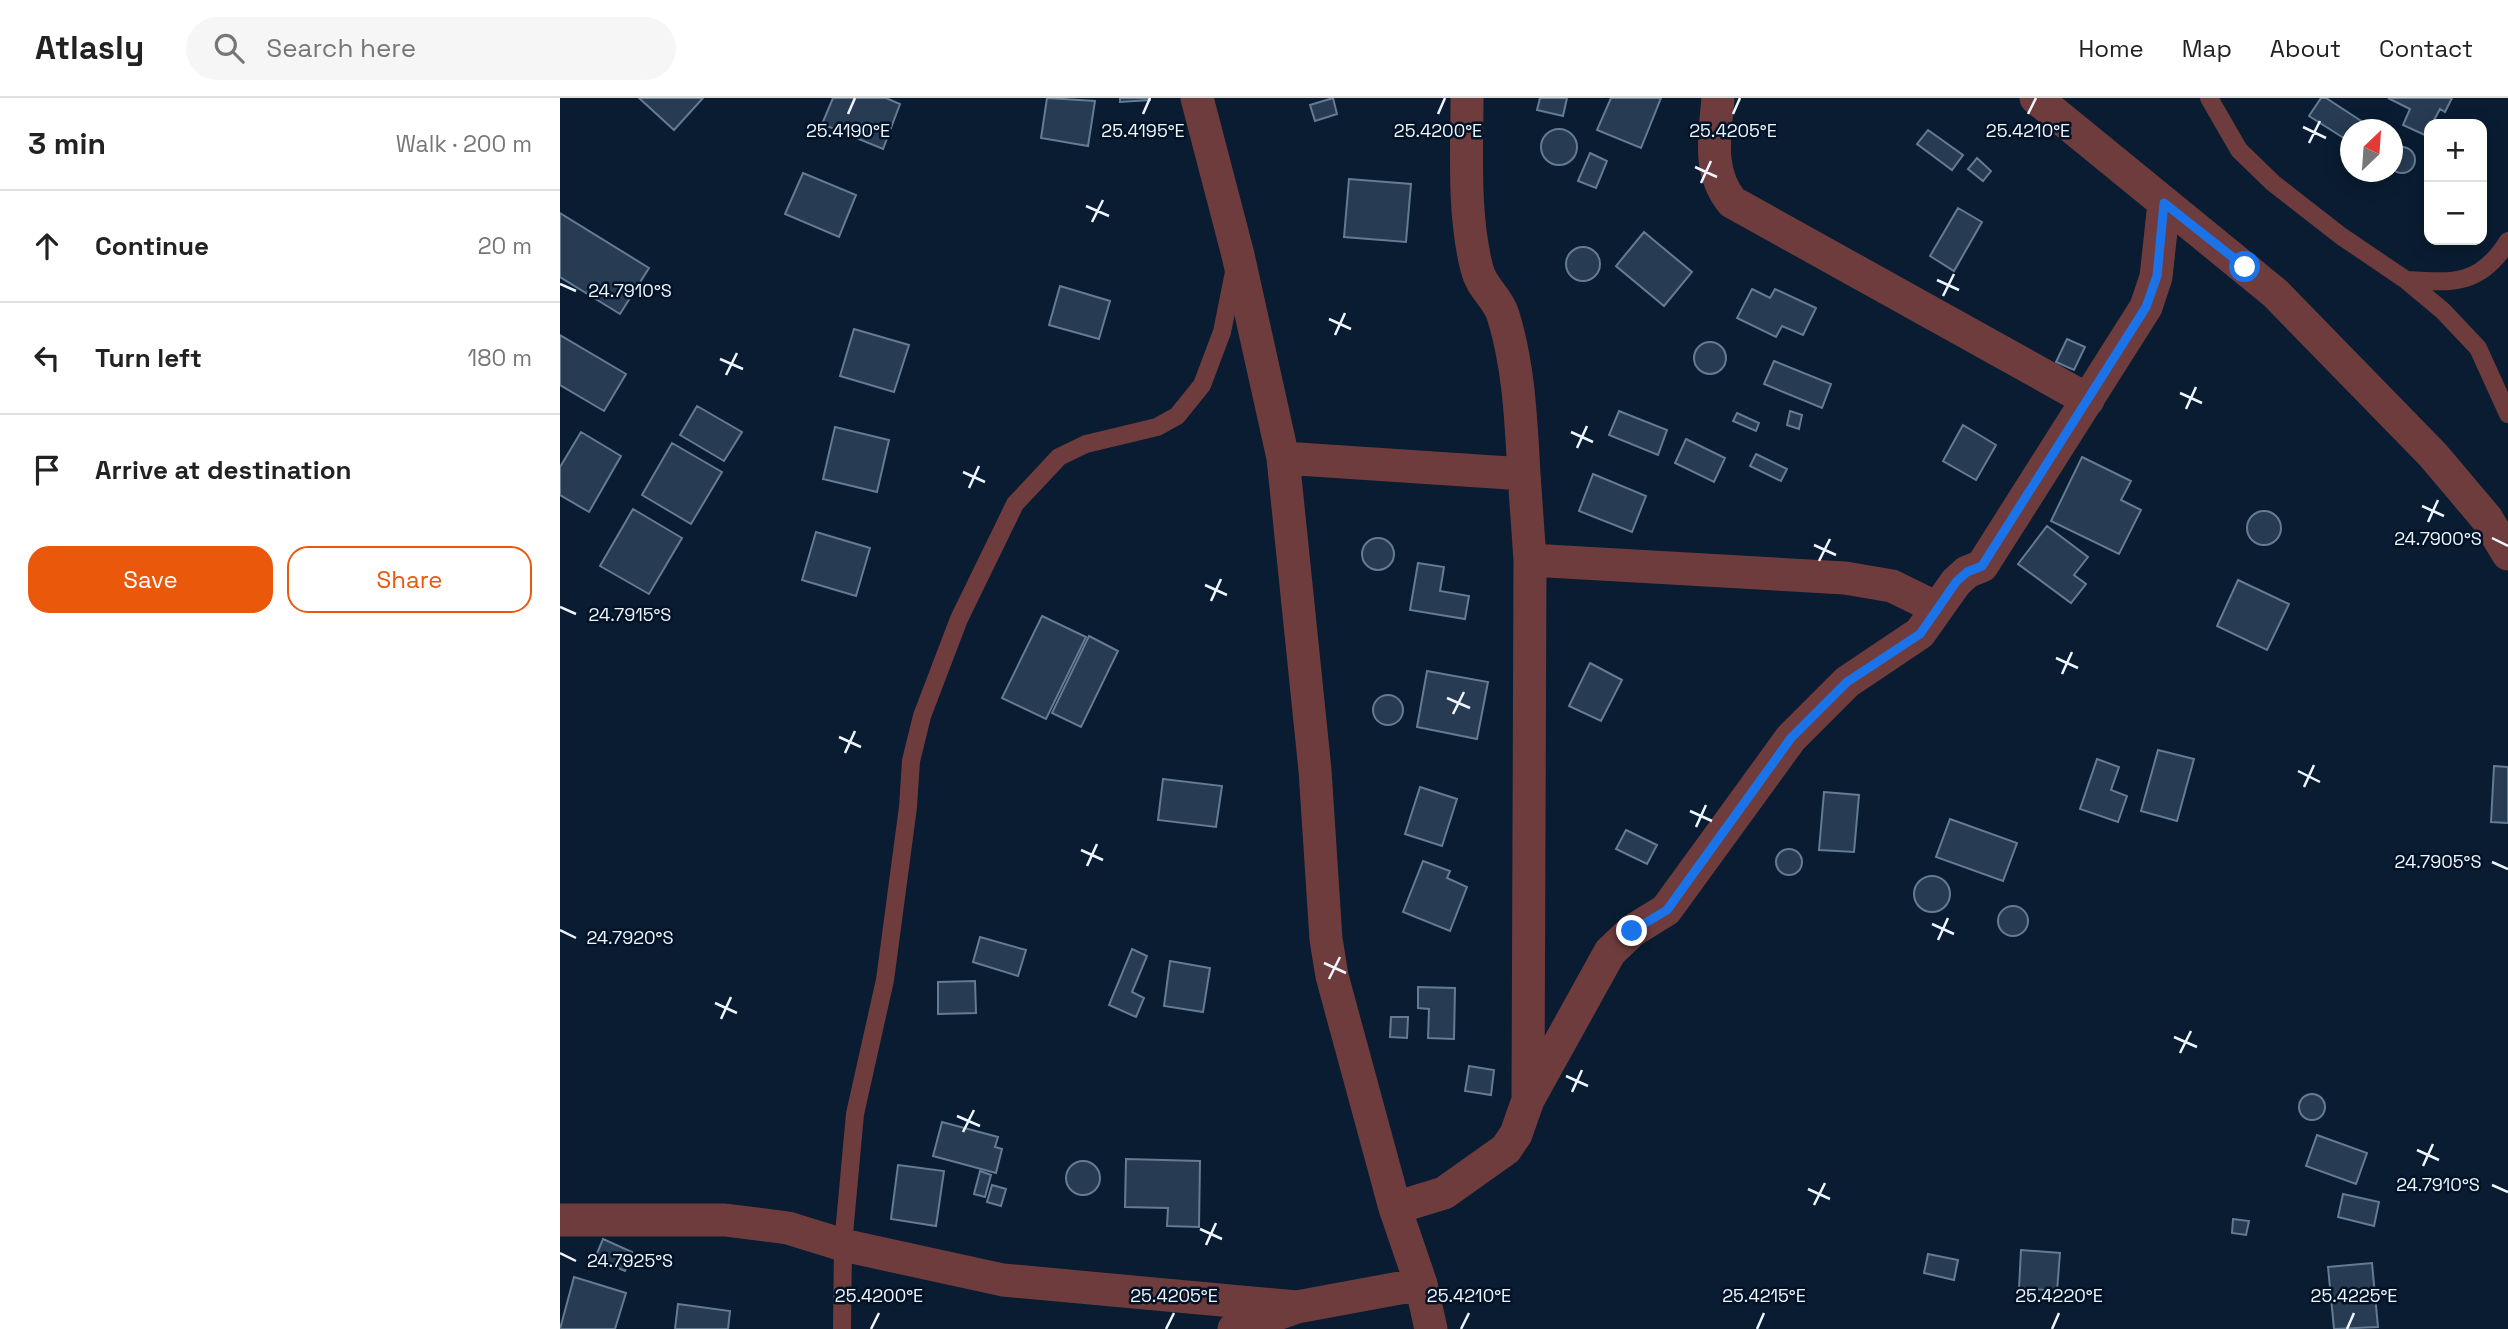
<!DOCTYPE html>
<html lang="en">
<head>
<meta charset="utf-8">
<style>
	:root { --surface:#fff; --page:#f6f6f6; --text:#222; --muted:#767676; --line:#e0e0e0; --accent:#ea580c }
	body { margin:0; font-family:"Space Grotesk",sans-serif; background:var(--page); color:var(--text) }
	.controls { position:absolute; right:21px; top:21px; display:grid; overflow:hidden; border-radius:14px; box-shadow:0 4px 18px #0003 }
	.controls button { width:63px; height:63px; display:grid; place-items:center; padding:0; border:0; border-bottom:2px solid var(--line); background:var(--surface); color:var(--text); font:35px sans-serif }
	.compass { position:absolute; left:1780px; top:21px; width:63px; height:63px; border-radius:50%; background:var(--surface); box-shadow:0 4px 18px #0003; rotate:25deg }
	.stop { position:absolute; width:21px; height:21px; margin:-16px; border:5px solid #1a73e8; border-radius:50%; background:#fff }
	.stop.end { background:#1a73e8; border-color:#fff; box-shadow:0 2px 7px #0008 }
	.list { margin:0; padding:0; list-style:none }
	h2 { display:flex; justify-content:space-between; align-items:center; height:91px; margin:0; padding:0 28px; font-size:30px }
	h2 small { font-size:23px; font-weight:400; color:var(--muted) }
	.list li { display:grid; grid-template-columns:46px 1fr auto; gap:21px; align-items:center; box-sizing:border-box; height:112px; padding:0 28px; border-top:2px solid var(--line) }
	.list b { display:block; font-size:26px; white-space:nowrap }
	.list em { font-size:23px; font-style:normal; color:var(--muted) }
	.actions { display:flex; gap:14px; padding:21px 28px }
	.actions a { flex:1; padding:16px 0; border:2px solid var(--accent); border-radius:21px; text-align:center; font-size:24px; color:var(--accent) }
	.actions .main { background:var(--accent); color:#fff }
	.icon { flex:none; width:38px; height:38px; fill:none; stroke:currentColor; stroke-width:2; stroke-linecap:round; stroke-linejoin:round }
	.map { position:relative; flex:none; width:1948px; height:1231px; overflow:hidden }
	header { display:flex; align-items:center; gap:42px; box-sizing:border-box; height:98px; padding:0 35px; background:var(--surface); border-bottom:2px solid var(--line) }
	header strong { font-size:33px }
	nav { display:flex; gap:38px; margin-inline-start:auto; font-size:24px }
	.search { width:490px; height:63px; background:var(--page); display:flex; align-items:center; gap:18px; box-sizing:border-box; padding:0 24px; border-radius:38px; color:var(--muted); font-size:26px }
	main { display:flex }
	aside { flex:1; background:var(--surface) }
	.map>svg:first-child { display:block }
</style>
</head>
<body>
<header>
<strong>Atlasly</strong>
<div class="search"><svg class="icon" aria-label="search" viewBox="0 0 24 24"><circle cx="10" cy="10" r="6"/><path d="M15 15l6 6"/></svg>Search here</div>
<nav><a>Home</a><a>Map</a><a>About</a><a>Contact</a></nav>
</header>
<main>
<aside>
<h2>3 min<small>Walk · 200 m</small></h2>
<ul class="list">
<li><svg class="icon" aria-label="ahead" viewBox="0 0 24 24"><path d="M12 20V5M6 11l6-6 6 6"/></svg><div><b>Continue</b></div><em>20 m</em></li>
<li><svg class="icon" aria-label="left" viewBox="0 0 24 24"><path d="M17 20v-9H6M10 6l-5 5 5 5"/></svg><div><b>Turn left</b></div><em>180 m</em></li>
<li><svg class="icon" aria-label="arrive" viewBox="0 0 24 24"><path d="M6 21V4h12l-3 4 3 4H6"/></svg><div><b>Arrive at destination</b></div></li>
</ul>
<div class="actions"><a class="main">Save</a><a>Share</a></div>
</aside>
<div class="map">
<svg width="1948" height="1231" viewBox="0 0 1948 1231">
	<rect width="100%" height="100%" fill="#091c31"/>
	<!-- building -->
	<path fill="#273b52" stroke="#647b94" stroke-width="2" d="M 79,0 L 143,0 L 114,32 Z
		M 273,0 L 326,0 L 340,6 L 323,51 L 262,26 Z
		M 487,0 L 535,3 L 528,48 L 481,40 Z
		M 560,0 L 590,0 L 590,2 L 560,4 Z
		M 773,0 L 777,16 L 755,23 L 750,7 Z
		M 980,0 L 1007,0 L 1003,18 L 977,12 Z
		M 1051,0 L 1101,0 L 1081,50 L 1037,32 Z
		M 1761,0 L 1766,0 L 1815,32 L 1790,32 L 1790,44 L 1749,18 Z
		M 1828,0 L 1892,0 L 1885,14 L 1880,11 L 1872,26 L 1869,26 L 1867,38 L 1843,27 L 1850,11 Z
		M981 49a18 18 0 1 1 36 0a18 18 0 1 1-36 0Z
		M 1368,32 L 1403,57 L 1392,72 L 1357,46 Z
		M1829 62a13 13 0 1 1 26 0a13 13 0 1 1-26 0Z
		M 1030,55 L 1047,63 L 1036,90 L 1018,83 Z
		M 1417,60 L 1431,73 L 1423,83 L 1408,71 Z
		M 243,75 L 296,97 L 279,139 L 225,116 Z
		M 789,81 L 851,86 L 846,144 L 784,139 Z
		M 1398,110 L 1422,124 L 1394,173 L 1370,158 Z
		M 0,115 L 89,170 L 60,216 L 0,179 Z
		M 1084,134 L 1132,174 L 1104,208 L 1056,168 Z
		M1006 166a17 17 0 1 1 34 0a17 17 0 1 1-34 0Z
		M 500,188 L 550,203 L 539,241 L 489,227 Z
		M 1192,191 L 1210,200 L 1215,191 L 1256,210 L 1243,237 L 1222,228 L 1216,239 L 1177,220 Z
		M 294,231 L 349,247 L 334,294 L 280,278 Z
		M 0,237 L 66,276 L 44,313 L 0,287 Z
		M 1507,241 L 1525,249 L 1514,272 L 1496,264 Z
		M1134 260a16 16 0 1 1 32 0a16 16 0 1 1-32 0Z
		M 1214,263 L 1271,286 L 1262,310 L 1204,286 Z
		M 137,308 L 182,334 L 164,363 L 120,337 Z
		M 1059,313 L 1107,332 L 1098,357 L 1049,337 Z
		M 1230,313 L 1242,317 L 1239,331 L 1227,327 Z
		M 1177,315 L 1199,325 L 1196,333 L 1173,323 Z
		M 1403,327 L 1436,347 L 1416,382 L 1383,363 Z
		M 275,329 L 329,342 L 317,394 L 263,381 Z
		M 21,334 L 61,358 L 29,414 L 0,397 L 0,369 Z
		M 1126,341 L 1165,360 L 1154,384 L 1115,365 Z
		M 112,345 L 162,374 L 131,426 L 82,397 Z
		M 1196,356 L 1227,371 L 1221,383 L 1190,368 Z
		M 1522,359 L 1571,383 L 1561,402 L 1581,412 L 1559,456 L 1491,423 Z
		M 1033,376 L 1086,398 L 1072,434 L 1019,413 Z
		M 73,411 L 122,440 L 89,496 L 40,468 Z
		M1687 430a17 17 0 1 1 34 0a17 17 0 1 1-34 0Z
		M 1487,428 L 1528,459 L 1514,477 L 1526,486 L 1511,505 L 1458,466 Z
		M 256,434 L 310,450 L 296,498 L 242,482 Z
		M802 456a16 16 0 1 1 32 0a16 16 0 1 1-32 0Z
		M 858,465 L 884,469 L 880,493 L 909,498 L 905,521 L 850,512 Z
		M 1678,482 L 1729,506 L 1707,552 L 1657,528 Z
		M 482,518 L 526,539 L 486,621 L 442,600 Z
		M 529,538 L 558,553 L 521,629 L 492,615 Z
		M 1030,565 L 1062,582 L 1041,623 L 1009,608 Z
		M 867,573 L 928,584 L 917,641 L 857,629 Z
		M813 612a15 15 0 1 1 30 0a15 15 0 1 1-30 0Z
		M 1598,652 L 1634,661 L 1617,723 L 1581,713 Z
		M 1537,661 L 1559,669 L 1551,692 L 1567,698 L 1558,724 L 1520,711 Z
		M 1934,668 L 1948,669 L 1948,725 L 1931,724 Z
		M 603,681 L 662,688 L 656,729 L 598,722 Z
		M 860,689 L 897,701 L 882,748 L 845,736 Z
		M 1264,694 L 1299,697 L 1294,754 L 1259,752 Z
		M 1390,721 L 1457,745 L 1443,783 L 1376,759 Z
		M 1066,732 L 1097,747 L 1087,766 L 1056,751 Z
		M1216 764a13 13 0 1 1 26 0a13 13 0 1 1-26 0Z
		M 863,763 L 890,773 L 887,780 L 907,789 L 890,833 L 843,814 Z
		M1354 796a18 18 0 1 1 36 0a18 18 0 1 1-36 0Z
		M1438 823a15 15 0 1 1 30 0a15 15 0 1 1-30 0Z
		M 420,839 L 466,852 L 458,878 L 413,864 Z
		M 572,851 L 587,858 L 572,894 L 584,900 L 576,919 L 549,907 Z
		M 610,863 L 650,870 L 643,914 L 604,908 Z
		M 415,883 L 416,915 L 378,916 L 378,884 Z
		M 858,889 L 895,890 L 894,941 L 868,940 L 869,911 L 858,910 Z
		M 831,919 L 848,919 L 847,940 L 830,939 Z
		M 909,968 L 934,972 L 931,997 L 905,993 Z
		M1739 1009a13 13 0 1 1 26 0a13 13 0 1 1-26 0Z
		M 382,1024 L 438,1039 L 435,1049 L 442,1051 L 436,1075 L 373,1058 Z
		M 1757,1037 L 1807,1055 L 1796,1086 L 1746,1068 Z
		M 566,1061 L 640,1063 L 639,1129 L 607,1128 L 608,1110 L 565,1109 Z
		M506 1080a17 17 0 1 1 34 0a17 17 0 1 1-34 0Z
		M 338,1067 L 384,1073 L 376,1128 L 331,1121 Z
		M 420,1073 L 431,1077 L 425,1099 L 414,1096 Z
		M 432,1087 L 446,1091 L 441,1108 L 427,1104 Z
		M 1783,1096 L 1819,1104 L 1814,1128 L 1778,1119 Z
		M 1673,1121 L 1689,1123 L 1686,1137 L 1672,1135 Z
		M 43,1141 L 72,1154 L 65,1173 L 35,1160 Z
		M 1461,1152 L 1500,1155 L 1497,1193 L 1459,1190 Z
		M 1368,1156 L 1398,1162 L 1394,1182 L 1364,1175 Z
		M 1812,1165 L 1818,1229 L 1774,1231 L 1768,1169 Z
		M 14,1179 L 66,1195 L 55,1231 L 0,1231 Z
		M 118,1206 L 170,1213 L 168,1231 L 115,1231 Z"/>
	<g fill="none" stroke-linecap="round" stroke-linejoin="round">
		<!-- service -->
		<path stroke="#6f3c3d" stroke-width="18" d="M 1649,0 L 1679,52 L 1713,85 L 1781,138 L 1846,182 L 1883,213 L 1918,250 L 1948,316
			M 1846,182 C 1894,185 1921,187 1948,143
			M 282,1231 L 283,1147 L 295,1016 L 325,882 L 348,709 L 351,663 L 362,618 L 399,521 L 455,406 L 499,359 L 526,346 L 597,329 L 617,318 L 642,287 L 662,234 L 674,174"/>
		<!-- minor -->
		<path stroke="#6f3c3d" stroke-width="33" d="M 637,0 L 678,157 L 723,360 L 755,672 L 766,841 L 772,878 L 835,1110 L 861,1186 L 871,1231
			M 907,0 C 907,56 903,116 917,171 C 921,189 938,200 943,217 C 959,268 961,323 964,376
			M 1158,0 C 1155,37 1147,73 1172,104 L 1528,302
			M 1476,0 L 1715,195 L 1873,357 L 1927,421 L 1948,456
			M 723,360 L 964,376 L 970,462 L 968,1000
			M 970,462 L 1285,480 L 1332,488 L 1377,510
			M 835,1110 L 884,1095 L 946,1051 L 956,1036 L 968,1002 L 1050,854 L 1072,833 L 1106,812 L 1231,640 L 1287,584 L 1360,535 L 1396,484 L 1407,474 L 1422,468 L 1586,209 L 1596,179 L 1604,105
			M 0,1122 L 165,1122 L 228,1130 L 283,1147 L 443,1182 L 737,1209
			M 674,1231 L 737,1209 L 861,1186"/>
	</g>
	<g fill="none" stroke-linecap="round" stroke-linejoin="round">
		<!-- route -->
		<path stroke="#1a73e8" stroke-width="9" d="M 1072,833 L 1107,812 L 1231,640 L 1287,584 L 1360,536 L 1396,484 L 1407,474 L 1422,468 L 1586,209 L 1597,178 L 1604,105 L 1685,169"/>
	</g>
	<!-- ticks -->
	<path fill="none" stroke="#eef5fe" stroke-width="2.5" d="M 288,16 L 295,0M 583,16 L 590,0M 878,16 L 885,0M 1173,16 L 1180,0M 1468,16 L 1476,0M 1743,29 L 1766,40M 1749,45 L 1760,23M 1135,69 L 1157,79M 1141,85 L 1151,63M 526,108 L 549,118M 532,124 L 543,102M 1377,182 L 1399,192M 0,186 L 16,193M 1383,198 L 1394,176M 769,221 L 791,231M 775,237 L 785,215M 160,261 L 183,271M 166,277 L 177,255M 1620,295 L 1642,305M 1626,311 L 1636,289M 1011,334 L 1033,344M 1017,350 L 1027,328M 403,374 L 425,384M 409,390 L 419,368M 1862,408 L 1884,418M 1868,424 L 1878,402M 1932,440 L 1948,448M 1254,447 L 1276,457M 1259,463 L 1270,441M 645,487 L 667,497M 651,503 L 661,481M 0,509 L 16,516M 1496,560 L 1518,570M 1502,576 L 1512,554M 887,600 L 910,610M 893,616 L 904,594M 279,639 L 301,649M 285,655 L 295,633M 1738,673 L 1760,684M 1744,689 L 1754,667M 1130,713 L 1152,723M 1136,729 L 1146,707M 521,752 L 543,762M 1932,764 L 1948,771M 527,768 L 537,746M 1372,826 L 1394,836M 0,832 L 16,840M 1378,842 L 1388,820M 764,865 L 786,875M 769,881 L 780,859M 155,905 L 177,915M 161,921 L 171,899M 1614,939 L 1637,949M 1620,955 L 1631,933M 1006,978 L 1028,988M 1012,994 L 1022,972M 397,1018 L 420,1028M 403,1034 L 414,1012M 1857,1052 L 1879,1062M 1863,1068 L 1873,1046M 1932,1087 L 1948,1094M 1248,1091 L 1270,1101M 1254,1107 L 1265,1085M 640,1131 L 662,1141M 646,1147 L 656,1125M 0,1155 L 16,1163M 311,1231 L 319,1215M 606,1231 L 614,1215M 901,1231 L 909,1215M 1197,1231 L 1204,1215M 1492,1231 L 1499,1215M 1787,1231 L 1794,1215"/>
	<g font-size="18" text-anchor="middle" fill="#eef5fe" stroke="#021327" stroke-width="5" stroke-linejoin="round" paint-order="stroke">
		<text x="288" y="39">25.4190°E</text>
		<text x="583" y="39">25.4195°E</text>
		<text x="878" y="39">25.4200°E</text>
		<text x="1173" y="39">25.4205°E</text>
		<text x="1468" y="39">25.4210°E</text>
		<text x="70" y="199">24.7910°S</text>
		<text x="1878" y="447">24.7900°S</text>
		<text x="70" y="523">24.7915°S</text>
		<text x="1878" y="770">24.7905°S</text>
		<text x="70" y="846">24.7920°S</text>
		<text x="1878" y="1093">24.7910°S</text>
		<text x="70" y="1169">24.7925°S</text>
		<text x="319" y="1204">25.4200°E</text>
		<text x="614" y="1204">25.4205°E</text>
		<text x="909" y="1204">25.4210°E</text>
		<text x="1204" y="1204">25.4215°E</text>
		<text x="1499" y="1204">25.4220°E</text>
		<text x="1794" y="1204">25.4225°E</text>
	</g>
</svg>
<div class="controls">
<button>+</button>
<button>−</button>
</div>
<svg class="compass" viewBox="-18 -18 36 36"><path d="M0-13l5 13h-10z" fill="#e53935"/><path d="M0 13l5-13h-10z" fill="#767676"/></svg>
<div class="stop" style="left:1685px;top:169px"></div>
<div class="stop end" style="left:1072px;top:833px"></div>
</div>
</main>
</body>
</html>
